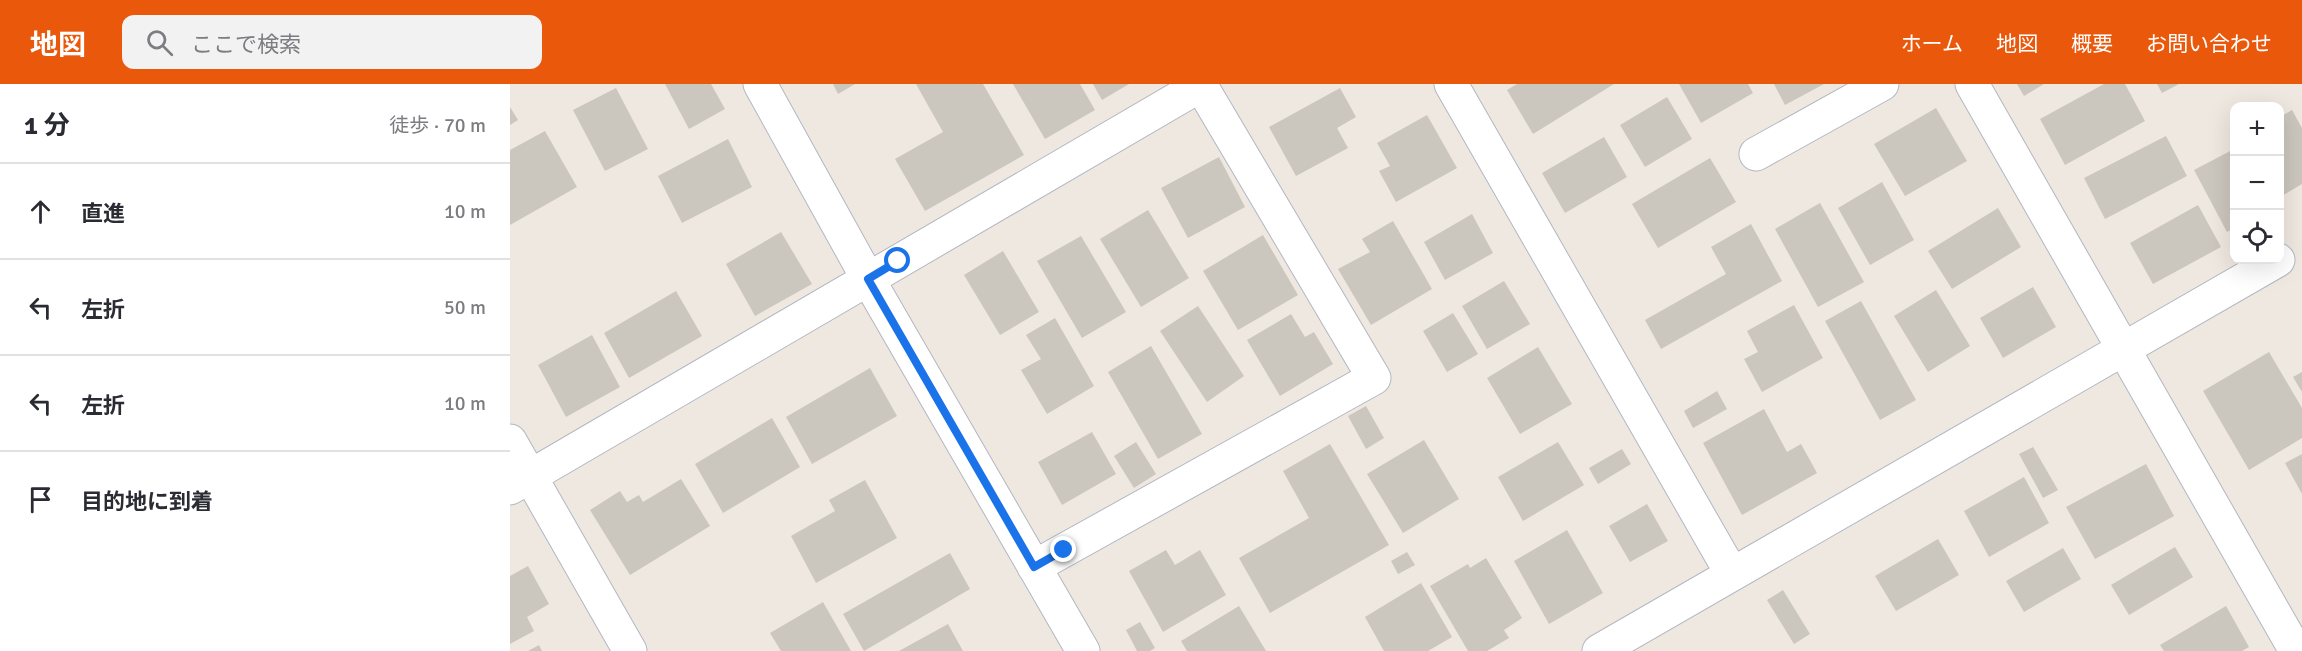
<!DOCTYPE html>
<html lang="ja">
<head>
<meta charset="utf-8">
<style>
	:root { --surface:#fff; --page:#f2f2f3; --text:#2b2b33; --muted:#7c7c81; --line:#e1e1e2; --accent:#ea580c }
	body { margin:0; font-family:Signika,"Noto Sans JP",sans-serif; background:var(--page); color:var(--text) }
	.controls { position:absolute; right:18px; top:18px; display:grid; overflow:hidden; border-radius:12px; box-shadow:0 6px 24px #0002 }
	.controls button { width:54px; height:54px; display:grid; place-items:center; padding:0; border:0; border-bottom:2px solid var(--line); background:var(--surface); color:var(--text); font:30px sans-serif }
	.stop { position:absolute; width:18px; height:18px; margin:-14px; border:4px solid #1a73e8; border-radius:50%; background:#fff }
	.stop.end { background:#1a73e8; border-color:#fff; box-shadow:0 2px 6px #0008 }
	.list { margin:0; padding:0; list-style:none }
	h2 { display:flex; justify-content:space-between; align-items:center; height:78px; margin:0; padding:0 24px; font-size:26px }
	h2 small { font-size:20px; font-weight:400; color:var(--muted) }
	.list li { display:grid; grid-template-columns:39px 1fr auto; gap:18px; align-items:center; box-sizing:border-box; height:96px; padding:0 24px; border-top:2px solid var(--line) }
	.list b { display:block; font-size:22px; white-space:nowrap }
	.list em { font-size:20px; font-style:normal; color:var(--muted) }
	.icon { flex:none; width:33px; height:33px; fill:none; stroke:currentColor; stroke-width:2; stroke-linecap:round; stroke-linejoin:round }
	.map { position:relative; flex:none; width:1792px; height:567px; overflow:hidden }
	header { display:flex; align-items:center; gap:36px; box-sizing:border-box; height:84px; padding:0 30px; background:var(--accent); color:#fff }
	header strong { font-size:28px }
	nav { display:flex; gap:33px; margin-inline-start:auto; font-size:21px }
	.search { width:420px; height:54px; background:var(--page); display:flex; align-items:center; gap:15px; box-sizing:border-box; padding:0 21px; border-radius:12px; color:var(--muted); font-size:22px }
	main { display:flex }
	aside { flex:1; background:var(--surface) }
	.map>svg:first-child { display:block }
</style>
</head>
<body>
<header>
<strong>地図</strong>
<div class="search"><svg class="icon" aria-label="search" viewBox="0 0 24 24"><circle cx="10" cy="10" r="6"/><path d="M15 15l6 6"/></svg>ここで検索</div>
<nav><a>ホーム</a><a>地図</a><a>概要</a><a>お問い合わせ</a></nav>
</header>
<main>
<aside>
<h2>1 分<small>徒歩 · 70 m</small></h2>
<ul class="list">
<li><svg class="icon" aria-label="ahead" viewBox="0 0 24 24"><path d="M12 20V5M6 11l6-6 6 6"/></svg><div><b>直進</b></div><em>10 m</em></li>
<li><svg class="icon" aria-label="left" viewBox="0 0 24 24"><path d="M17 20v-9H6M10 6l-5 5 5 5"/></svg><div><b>左折</b></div><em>50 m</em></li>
<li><svg class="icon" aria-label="left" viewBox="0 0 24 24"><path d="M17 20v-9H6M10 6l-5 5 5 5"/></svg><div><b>左折</b></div><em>10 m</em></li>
<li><svg class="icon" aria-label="arrive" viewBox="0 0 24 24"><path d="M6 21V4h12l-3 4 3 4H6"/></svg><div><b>目的地に到着</b></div></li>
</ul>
</aside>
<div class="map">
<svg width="1792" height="567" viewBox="0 0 1792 567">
	<rect width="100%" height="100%" fill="#efe8e0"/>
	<!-- building -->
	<path fill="#cbc6be" d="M 155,0 L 201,0 L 215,25 L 179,45 Z
		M 323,0 L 345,0 L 328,10 Z
		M 406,0 L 473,0 L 514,71 L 415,127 L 385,75 L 433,48 Z
		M 503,0 L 570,0 L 585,26 L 535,55 Z
		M 583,0 L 619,0 L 592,16 Z
		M 1007,0 L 1104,0 L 1023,50 L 997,6 Z
		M 1169,0 L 1238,0 L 1243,9 L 1191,39 Z
		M 1264,0 L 1314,0 L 1275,21 Z
		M 1507,0 L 1534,0 L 1514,12 Z
		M 1594,0 L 1615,0 L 1635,37 L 1555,81 L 1530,35 Z
		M 1647,0 L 1669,0 L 1652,9 Z
		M 106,4 L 138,65 L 95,87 L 63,26 Z
		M 830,4 L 846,33 L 827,44 L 838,64 L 786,92 L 759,43 Z
		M 1157,13 L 1182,55 L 1135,83 L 1110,41 Z
		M 0,23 L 8,36 L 0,41 Z
		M 1426,24 L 1457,77 L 1395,112 L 1364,60 Z
		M 1782,26 L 1792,44 L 1792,100 L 1770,113 L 1770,33 Z
		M 917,31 L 947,84 L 886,118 L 869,87 L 880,82 L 867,59 Z
		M 35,47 L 67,103 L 0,141 L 0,66 Z
		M 1656,52 L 1677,92 L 1595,135 L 1574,94 Z
		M 1094,53 L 1117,93 L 1055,129 L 1032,89 Z
		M 218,55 L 242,103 L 172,139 L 148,92 Z
		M 1724,65 L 1724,144 L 1717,148 L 1684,86 Z
		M 709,73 L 735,123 L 678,154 L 651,104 Z
		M 1200,74 L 1226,118 L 1148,164 L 1122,120 Z
		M 1372,98 L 1404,156 L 1360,181 L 1328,124 Z
		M 1310,119 L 1354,198 L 1308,223 L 1265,145 Z
		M 1688,121 L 1711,163 L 1643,200 L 1620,159 Z
		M 1488,124 L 1511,163 L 1442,205 L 1418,167 Z
		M 638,126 L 679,194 L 631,223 L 590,155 Z
		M 962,130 L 983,169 L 935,196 L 914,158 Z
		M 883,137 L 922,205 L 861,241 L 828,185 L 860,168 L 852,155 Z
		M 1241,140 L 1272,197 L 1151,265 L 1135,236 L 1216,190 L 1201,163 Z
		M 271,148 L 302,200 L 245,232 L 216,180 Z
		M 753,151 L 788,211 L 728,246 L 693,187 Z
		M 571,152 L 616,228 L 572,254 L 527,177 Z
		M 493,167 L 529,228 L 490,251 L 454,191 Z
		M 994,197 L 1020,240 L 977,265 L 952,222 Z
		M 1523,203 L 1546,243 L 1493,274 L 1470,234 Z
		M 1426,206 L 1460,262 L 1418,288 L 1384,232 Z
		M 166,207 L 192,252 L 119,294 L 94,249 Z
		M 1351,217 L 1406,316 L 1370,336 L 1315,237 Z
		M 1284,221 L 1313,274 L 1252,308 L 1234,275 L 1248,268 L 1237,247 Z
		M 688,222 L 734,292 L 697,318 L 650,247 Z
		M 943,229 L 968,270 L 937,288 L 913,247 Z
		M 781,230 L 795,253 L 804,248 L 823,280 L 770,312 L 737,256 Z
		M 545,234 L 584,302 L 537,330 L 511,286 L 531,275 L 516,251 Z
		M 82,251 L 110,303 L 56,333 L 28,281 Z
		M 641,262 L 692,350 L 648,375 L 598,288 Z
		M 1028,263 L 1062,320 L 1010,350 L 977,294 Z
		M 1759,268 L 1792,324 L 1792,354 L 1739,386 L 1693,307 Z
		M 360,284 L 387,332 L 302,380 L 276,333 Z
		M 1792,288 L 1792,308 L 1783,293 Z
		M 1207,307 L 1217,325 L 1183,344 L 1174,327 Z
		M 856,322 L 874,354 L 856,365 L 838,332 Z
		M 1254,325 L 1277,368 L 1291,360 L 1307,389 L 1232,431 L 1193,359 Z
		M 262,334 L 290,383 L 213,429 L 185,380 Z
		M 582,348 L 606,390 L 552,421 L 528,378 Z
		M 914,356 L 949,415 L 893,449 L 857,390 Z
		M 626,358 L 646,390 L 624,404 L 604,372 Z
		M 1048,358 L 1074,401 L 1013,437 L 988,393 Z
		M 820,360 L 879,461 L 760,529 L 729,474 L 799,434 L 773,387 Z
		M 1523,363 L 1548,406 L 1533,414 L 1509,370 Z
		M 1112,365 L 1121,380 L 1088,400 L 1079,384 Z
		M 1792,370 L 1792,410 L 1775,379 Z
		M 1636,380 L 1664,432 L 1585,475 L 1556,423 Z
		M 1514,393 L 1539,439 L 1479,473 L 1454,427 Z
		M 171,395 L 200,442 L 120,491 L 80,426 L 110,407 L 117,418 L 129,411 L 133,418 Z
		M 355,396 L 387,454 L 306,499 L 281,452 L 325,427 L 319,416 Z
		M 1137,420 L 1158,457 L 1120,478 L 1099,442 Z
		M 1057,446 L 1093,509 L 1039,540 L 1004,477 Z
		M 1428,455 L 1449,491 L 1386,527 L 1365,492 Z
		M 1665,463 L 1683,493 L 1619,531 L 1601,501 Z
		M 1553,464 L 1571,495 L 1514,528 L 1496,497 Z
		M 656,466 L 665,481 L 690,466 L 716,511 L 653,548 L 619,487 Z
		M 897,468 L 905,481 L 888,490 L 881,477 Z
		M 440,469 L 460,505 L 354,567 L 333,530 Z
		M 976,474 L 1012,534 L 994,546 L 999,554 L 977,567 L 958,567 L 920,502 L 958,480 L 960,484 Z
		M 18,482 L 39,520 L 17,533 L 24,547 L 0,560 L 0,492 Z
		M 911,499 L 942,553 L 918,567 L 874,567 L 855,533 Z
		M 1273,506 L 1300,550 L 1284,560 L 1257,516 Z
		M 313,518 L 341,567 L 271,567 L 260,549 Z
		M 729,522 L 756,567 L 677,567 L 671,557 Z
		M 1716,522 L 1739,563 L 1732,567 L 1654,567 L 1650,561 Z
		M 630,538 L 645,564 L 640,567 L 627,567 L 616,546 Z
		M 438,540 L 453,567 L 389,567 Z
		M 29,561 L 32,567 L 18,567 Z"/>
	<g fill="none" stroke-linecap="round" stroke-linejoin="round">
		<!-- minor casing -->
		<g stroke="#b3b7c1" stroke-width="35">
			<path id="minor" d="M 250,0 L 358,195 L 573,567
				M 941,0 L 1222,490
				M 1462,0 L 1786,567
				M 1246,70 L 1372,0
				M 0,357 L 120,567
				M 0,404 L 691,1
				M 524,483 L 864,294 L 690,0
				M 1089,567 L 1768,176"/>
		</g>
		<!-- minor -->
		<use href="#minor" stroke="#fff" stroke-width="33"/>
	</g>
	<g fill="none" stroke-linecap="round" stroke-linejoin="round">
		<!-- route -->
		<path stroke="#1a73e8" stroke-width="8" d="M 388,177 L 358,195 L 524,483 L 554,466"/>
	</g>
</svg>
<div class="controls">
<button>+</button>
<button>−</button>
<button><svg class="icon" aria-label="locate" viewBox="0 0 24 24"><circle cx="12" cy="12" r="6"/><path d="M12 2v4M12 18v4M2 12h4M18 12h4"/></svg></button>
</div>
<div class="stop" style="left:388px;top:177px"></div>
<div class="stop end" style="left:554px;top:466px"></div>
</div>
</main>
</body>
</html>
